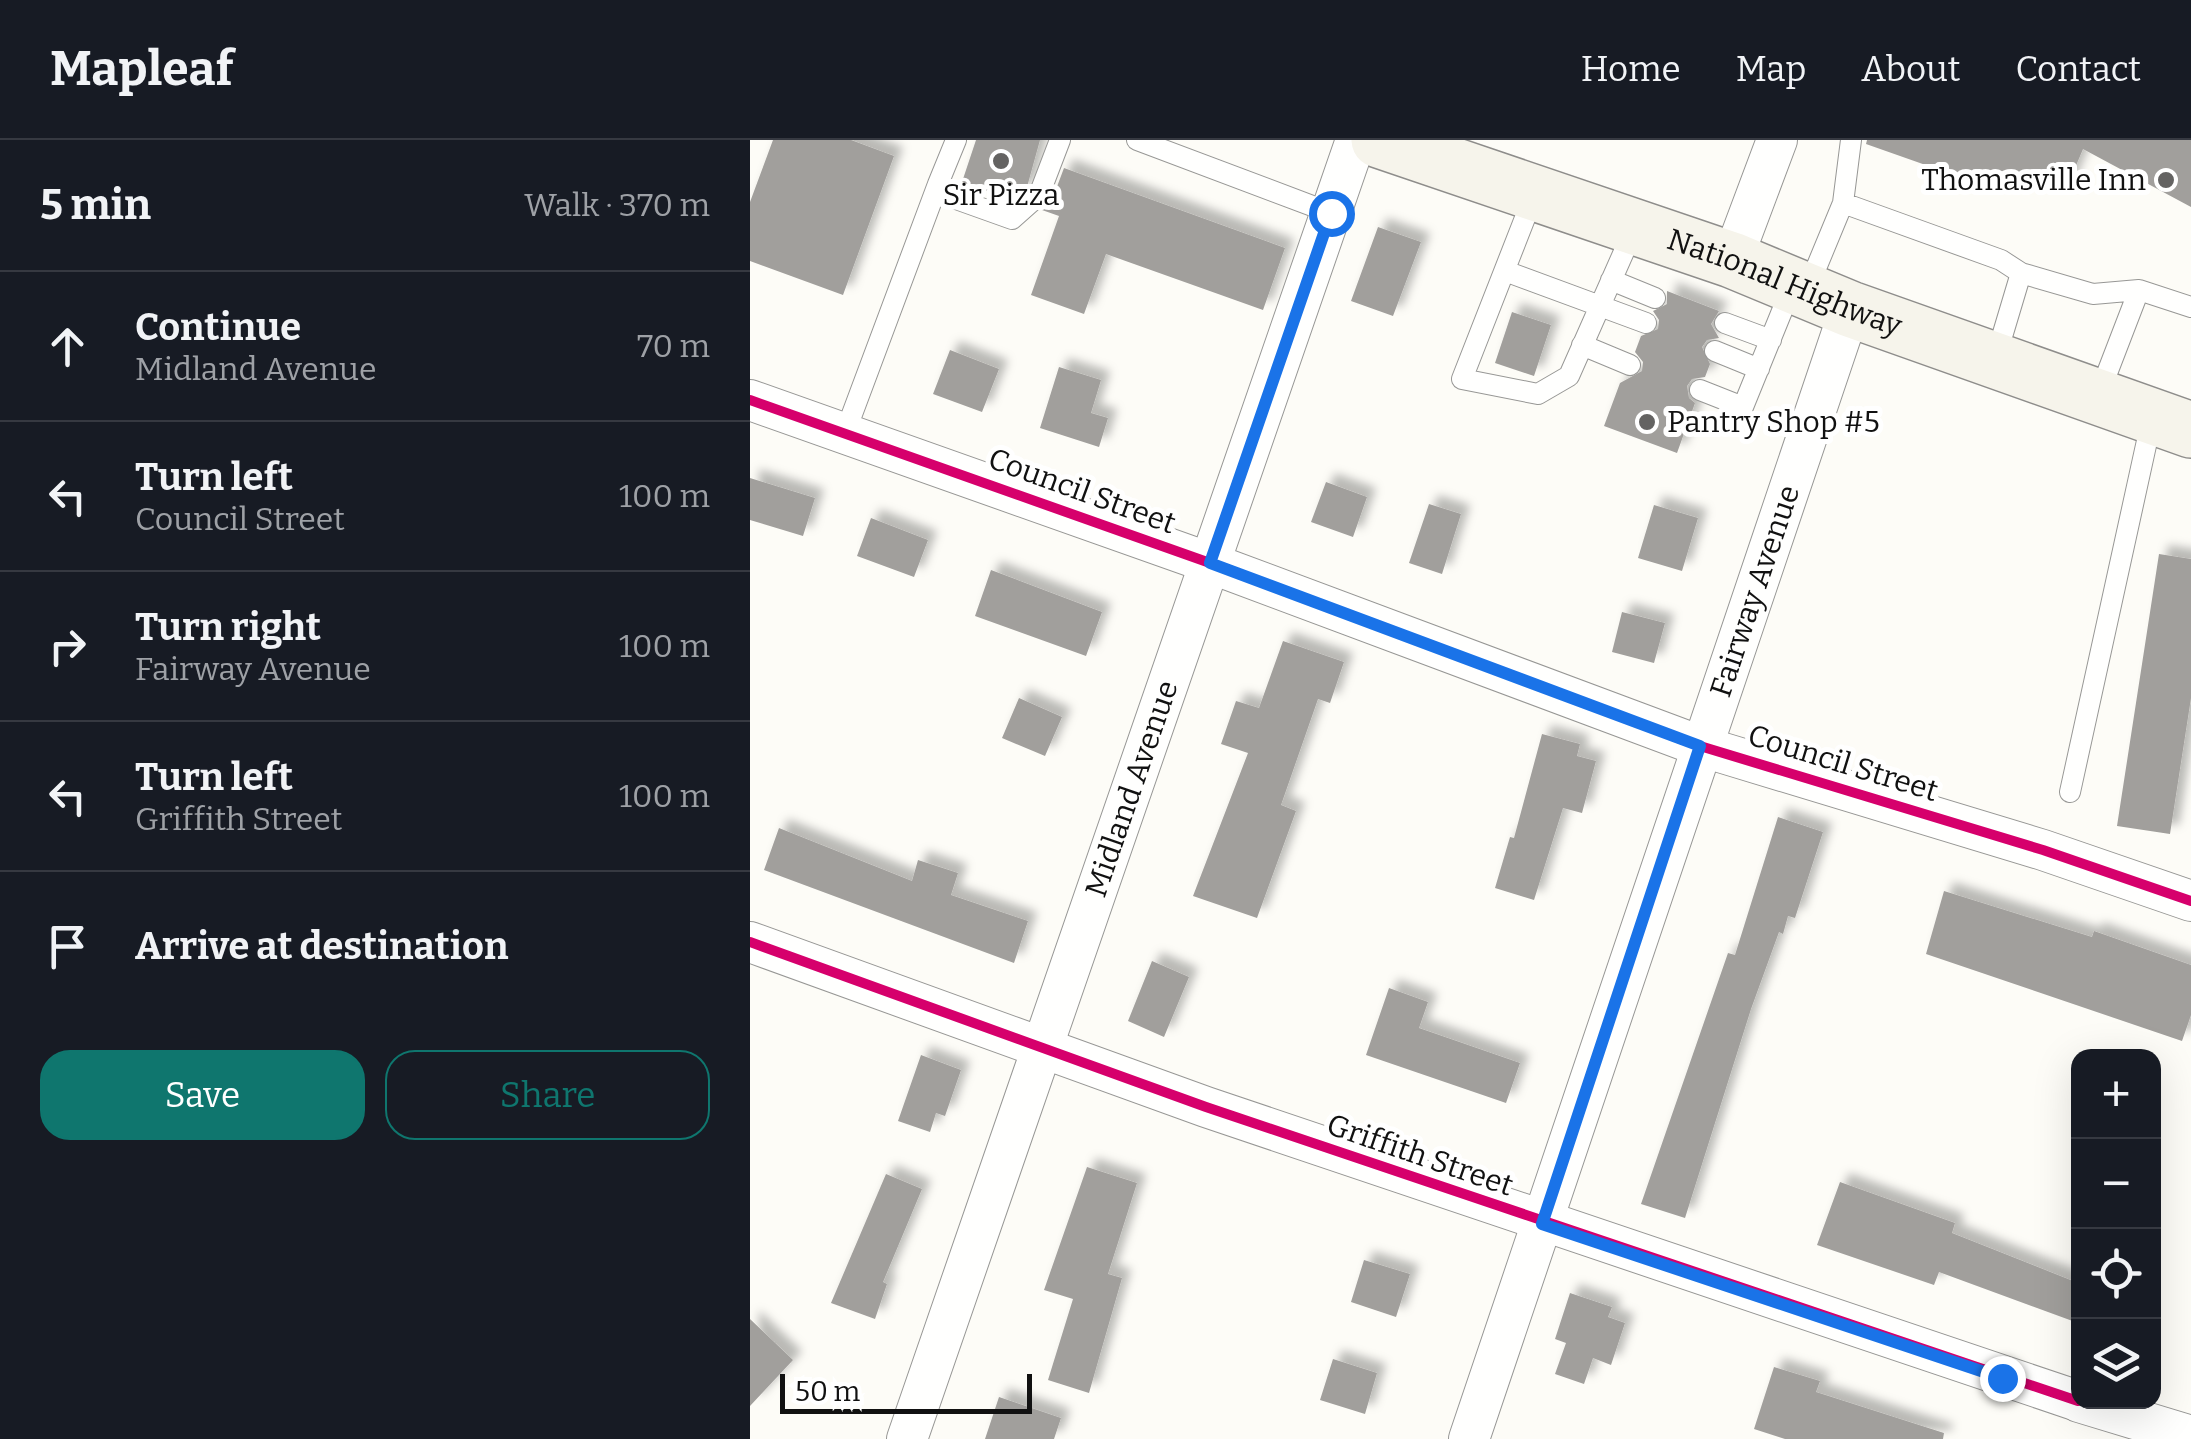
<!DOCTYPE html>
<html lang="en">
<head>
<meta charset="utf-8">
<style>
	:root { --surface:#171b24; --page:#20242c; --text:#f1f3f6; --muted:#9ea1a6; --line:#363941; --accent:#0f766e }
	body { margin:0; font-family:Bitter,serif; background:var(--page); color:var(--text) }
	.controls { position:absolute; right:30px; bottom:30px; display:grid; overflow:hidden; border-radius:20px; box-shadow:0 10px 40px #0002 }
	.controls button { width:90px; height:90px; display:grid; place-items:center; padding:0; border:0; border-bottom:2px solid var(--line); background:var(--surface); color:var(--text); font:50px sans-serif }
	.scale { position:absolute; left:30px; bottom:25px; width:252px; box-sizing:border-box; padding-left:10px; border:5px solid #111; border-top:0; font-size:28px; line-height:35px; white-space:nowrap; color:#111; -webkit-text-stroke:8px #fff; paint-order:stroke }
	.stop { position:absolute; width:30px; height:30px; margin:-22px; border:8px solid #1a73e8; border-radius:50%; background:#fff }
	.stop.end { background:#1a73e8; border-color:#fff; box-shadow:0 2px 10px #0008 }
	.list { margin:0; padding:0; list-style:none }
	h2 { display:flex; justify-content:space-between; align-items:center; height:130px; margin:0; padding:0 40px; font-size:42px }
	h2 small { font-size:32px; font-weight:400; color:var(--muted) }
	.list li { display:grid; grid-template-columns:65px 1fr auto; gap:30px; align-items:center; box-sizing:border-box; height:150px; padding:0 40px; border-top:2px solid var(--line) }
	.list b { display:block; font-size:38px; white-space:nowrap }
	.list p { margin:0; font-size:32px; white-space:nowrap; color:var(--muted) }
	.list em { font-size:32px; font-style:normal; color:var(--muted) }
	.actions { display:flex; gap:20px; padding:30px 40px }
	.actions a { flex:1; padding:22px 0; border:2px solid var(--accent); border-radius:30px; text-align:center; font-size:35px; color:var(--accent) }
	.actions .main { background:var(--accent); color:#fff }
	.icon { flex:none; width:55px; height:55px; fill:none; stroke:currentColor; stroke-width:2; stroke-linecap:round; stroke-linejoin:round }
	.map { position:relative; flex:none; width:1441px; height:1299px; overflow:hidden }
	header { display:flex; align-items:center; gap:60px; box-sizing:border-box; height:140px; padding:0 50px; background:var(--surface); border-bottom:2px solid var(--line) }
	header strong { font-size:48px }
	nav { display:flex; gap:55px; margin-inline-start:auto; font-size:35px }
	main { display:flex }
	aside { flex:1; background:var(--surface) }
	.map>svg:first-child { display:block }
</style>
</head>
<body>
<header>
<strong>Mapleaf</strong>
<nav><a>Home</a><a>Map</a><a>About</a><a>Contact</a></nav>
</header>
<main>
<aside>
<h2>5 min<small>Walk · 370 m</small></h2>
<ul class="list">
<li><svg class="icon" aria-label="ahead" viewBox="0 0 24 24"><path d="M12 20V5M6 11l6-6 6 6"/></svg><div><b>Continue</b><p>Midland Avenue</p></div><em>70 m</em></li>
<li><svg class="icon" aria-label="left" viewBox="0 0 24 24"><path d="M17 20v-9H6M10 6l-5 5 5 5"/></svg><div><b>Turn left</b><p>Council Street</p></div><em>100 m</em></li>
<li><svg class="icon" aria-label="right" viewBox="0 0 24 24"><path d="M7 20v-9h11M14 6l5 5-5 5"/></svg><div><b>Turn right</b><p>Fairway Avenue</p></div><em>100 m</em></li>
<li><svg class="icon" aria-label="left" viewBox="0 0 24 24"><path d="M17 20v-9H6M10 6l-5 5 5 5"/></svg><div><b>Turn left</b><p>Griffith Street</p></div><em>100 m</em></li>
<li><svg class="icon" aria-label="arrive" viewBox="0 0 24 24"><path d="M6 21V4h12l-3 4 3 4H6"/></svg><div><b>Arrive at destination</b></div></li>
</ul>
<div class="actions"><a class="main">Save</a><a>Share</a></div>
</aside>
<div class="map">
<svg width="1441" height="1299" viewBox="0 0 1441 1299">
	<defs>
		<filter id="shadow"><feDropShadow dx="9" dy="-9" stdDeviation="5" flood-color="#0004"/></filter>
	</defs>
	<rect width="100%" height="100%" fill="#fdfcf7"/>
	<!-- building -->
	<path fill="#a19f9c" filter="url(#shadow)" d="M 23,0 L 101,0 L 144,16 L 93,155 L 0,121 L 0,62 Z
		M 226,0 L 290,0 L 277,47 L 263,60 L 212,42 Z
		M 1117,0 L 1441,0 L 1441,67 L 1333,9 L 1314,54 L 1244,29 L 1238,47 L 1116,4 Z
		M 314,28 L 535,108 L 513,170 L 356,114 L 334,174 L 281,155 L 309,76 L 292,70 L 302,60 Z
		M 628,87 L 671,102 L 643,176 L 601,161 Z
		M 917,151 L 969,171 L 961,184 L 969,198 L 957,200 L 952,207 L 960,224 L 955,237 L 942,239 L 937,246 L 939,258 L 945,263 L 927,313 L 854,286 L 870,243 L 892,231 L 893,222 L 885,212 L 891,196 L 908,189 L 909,180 L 903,171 L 917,164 Z
		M 762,172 L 801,185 L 784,236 L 745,223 Z
		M 200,210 L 249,229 L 232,272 L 183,254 Z
		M 309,227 L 351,240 L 341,273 L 358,278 L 349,307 L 290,288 Z
		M 0,338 L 65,358 L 53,396 L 0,380 Z
		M 576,342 L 617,357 L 603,397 L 561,382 Z
		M 679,364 L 711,374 L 692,434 L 659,423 Z
		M 904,365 L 948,378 L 932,431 L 888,418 Z
		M 121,378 L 178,400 L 164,437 L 107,416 Z
		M 1409,414 L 1441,419 L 1441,558 L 1420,694 L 1367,686 Z
		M 241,430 L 352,472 L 336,516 L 225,476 Z
		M 872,472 L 915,483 L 904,523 L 862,512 Z
		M 533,501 L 594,522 L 580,563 L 568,559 L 531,665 L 546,671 L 507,778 L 443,756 L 498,613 L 471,604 L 486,561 L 509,568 Z
		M 269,558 L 312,577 L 295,616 L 252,598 Z
		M 792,594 L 830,604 L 827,616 L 846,621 L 832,673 L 813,668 L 784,760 L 745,748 L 760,697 L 764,698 Z
		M 1028,677 L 1073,692 L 1045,778 L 1038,776 L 1033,794 L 1029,792 L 1001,869 L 935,1078 L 891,1064 L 978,813 L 985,815 Z
		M 29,688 L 162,741 L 168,720 L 208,733 L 201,755 L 278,781 L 264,823 L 14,730 Z
		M 1194,751 L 1342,797 L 1344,791 L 1441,825 L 1441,875 L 1432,901 L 1176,814 Z
		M 402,821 L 439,837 L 414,897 L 378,881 Z
		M 639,848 L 678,862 L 669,888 L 770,923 L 756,963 L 616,915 Z
		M 171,915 L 211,930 L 195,976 L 186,973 L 180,992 L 148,981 Z
		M 337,1027 L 387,1043 L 358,1134 L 372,1138 L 339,1253 L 298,1240 L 323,1159 L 294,1150 Z
		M 136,1034 L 172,1049 L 133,1142 L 137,1144 L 125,1179 L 81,1163 Z
		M 1090,1042 L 1205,1083 L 1202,1093 L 1328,1143 L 1328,1183 L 1189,1132 L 1184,1145 L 1067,1105 Z
		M 614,1120 L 660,1134 L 646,1177 L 601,1162 Z
		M 820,1153 L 862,1167 L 858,1177 L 875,1183 L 861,1225 L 843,1218 L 834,1244 L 805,1234 L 816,1203 L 805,1199 Z
		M 0,1179 L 43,1220 L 0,1266 Z
		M 583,1219 L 627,1233 L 615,1274 L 570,1260 Z
		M 1024,1227 L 1070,1241 L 1066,1252 L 1194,1293 L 1193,1299 L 1035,1299 L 1004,1289 Z
		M 249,1257 L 311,1278 L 304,1299 L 235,1299 Z"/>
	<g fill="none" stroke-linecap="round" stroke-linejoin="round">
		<!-- lane casing -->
		<g stroke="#979795" stroke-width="22">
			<path id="lane" d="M 206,0 L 188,44 L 206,59 L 262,79 L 289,55 L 310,0
				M 387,0 L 581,73
				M 784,55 L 712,239 L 788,254 L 819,236 L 884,89
				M 1093,63 L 1251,120 L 1271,133 L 1245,220
				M 755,131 L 896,183
				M 1271,133 L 1343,154 L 1389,150 L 1441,167
				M 861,140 L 905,158
				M 1057,150 L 1093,63 L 1101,0
				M 975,183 L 1021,200
				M 832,205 L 880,225
				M 965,211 L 1009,229
				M 950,250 L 993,267 L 1041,149
				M 1349,254 L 1389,150
				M 95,293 L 188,44
				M 1320,652 L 1402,278"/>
		</g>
		<!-- street casing -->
		<g stroke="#979795" stroke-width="42">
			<g id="street">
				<path d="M 982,120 L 1027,0"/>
				<path d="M 0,260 L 460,423 L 950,606 L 1293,710 L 1441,761"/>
				<path d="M 0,802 L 456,967 L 1328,1261"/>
				<path d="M 1329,1262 L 1441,1296"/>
				<path id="s1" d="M 157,1299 L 606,0"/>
				<path id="s2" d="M 719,1299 L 1100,169"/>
			</g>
		</g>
		<!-- secondary casing -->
		<g stroke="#8e8d8b" stroke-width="58">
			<g id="secondary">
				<path id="s3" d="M 629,0 L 982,120 L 1100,169 L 1441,290"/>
			</g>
		</g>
		<!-- lane -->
		<use href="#lane" stroke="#fffffe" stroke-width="20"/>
		<!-- street -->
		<use href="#street" stroke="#fffffe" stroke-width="40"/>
		<!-- secondary -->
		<use href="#secondary" stroke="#f6f4eb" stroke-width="55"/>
		<!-- cycleway casing -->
		<g stroke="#fff" stroke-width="16">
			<path id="cycleway" d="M 0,260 L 460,423 L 950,606 L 1293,710 L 1441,761
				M 0,802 L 456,967 L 1328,1261"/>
		</g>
		<!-- cycleway -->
		<use href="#cycleway" stroke="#d6006c" stroke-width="10"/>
	</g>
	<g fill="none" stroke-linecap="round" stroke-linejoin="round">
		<!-- route -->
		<path stroke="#1a73e8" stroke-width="12" d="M 581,73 L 460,423 L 950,606 L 792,1084 L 1252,1238"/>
	</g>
	<!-- markers -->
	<g fill="#646362" stroke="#fff" stroke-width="4">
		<circle cx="251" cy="21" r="10"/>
		<circle cx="1416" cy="40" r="10"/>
		<circle cx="897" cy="282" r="10"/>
	</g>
	<g text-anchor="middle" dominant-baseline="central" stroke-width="10" stroke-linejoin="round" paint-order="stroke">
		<!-- poi labels -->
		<g font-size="30" fill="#111" stroke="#fff" text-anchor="end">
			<text x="1396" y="40">Thomasville Inn</text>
			<text x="251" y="55" text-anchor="middle">Sir Pizza</text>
			<text x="917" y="282" text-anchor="start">Pantry Shop #5</text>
		</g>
		<!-- street labels -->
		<g font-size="30" fill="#111" stroke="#fff">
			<text stroke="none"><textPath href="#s3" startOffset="430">National Highway</textPath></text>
			<text transform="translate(332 351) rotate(20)">Council Street</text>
			<text stroke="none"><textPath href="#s2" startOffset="895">Fairway Avenue</textPath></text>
			<text transform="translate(1093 623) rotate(17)">Council Street</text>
			<text stroke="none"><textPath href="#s1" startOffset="688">Midland Avenue</textPath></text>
			<text transform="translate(670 1015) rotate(19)">Griffith Street</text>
		</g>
	</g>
</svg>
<div class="controls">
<button>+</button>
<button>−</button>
<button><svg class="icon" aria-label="locate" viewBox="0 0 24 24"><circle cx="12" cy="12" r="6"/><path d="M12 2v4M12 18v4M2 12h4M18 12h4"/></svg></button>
<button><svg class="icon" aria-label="layers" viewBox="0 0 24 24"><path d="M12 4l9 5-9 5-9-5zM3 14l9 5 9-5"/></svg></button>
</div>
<div class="scale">50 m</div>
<div class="stop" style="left:581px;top:73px"></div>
<div class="stop end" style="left:1252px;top:1238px"></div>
</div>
</main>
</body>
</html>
